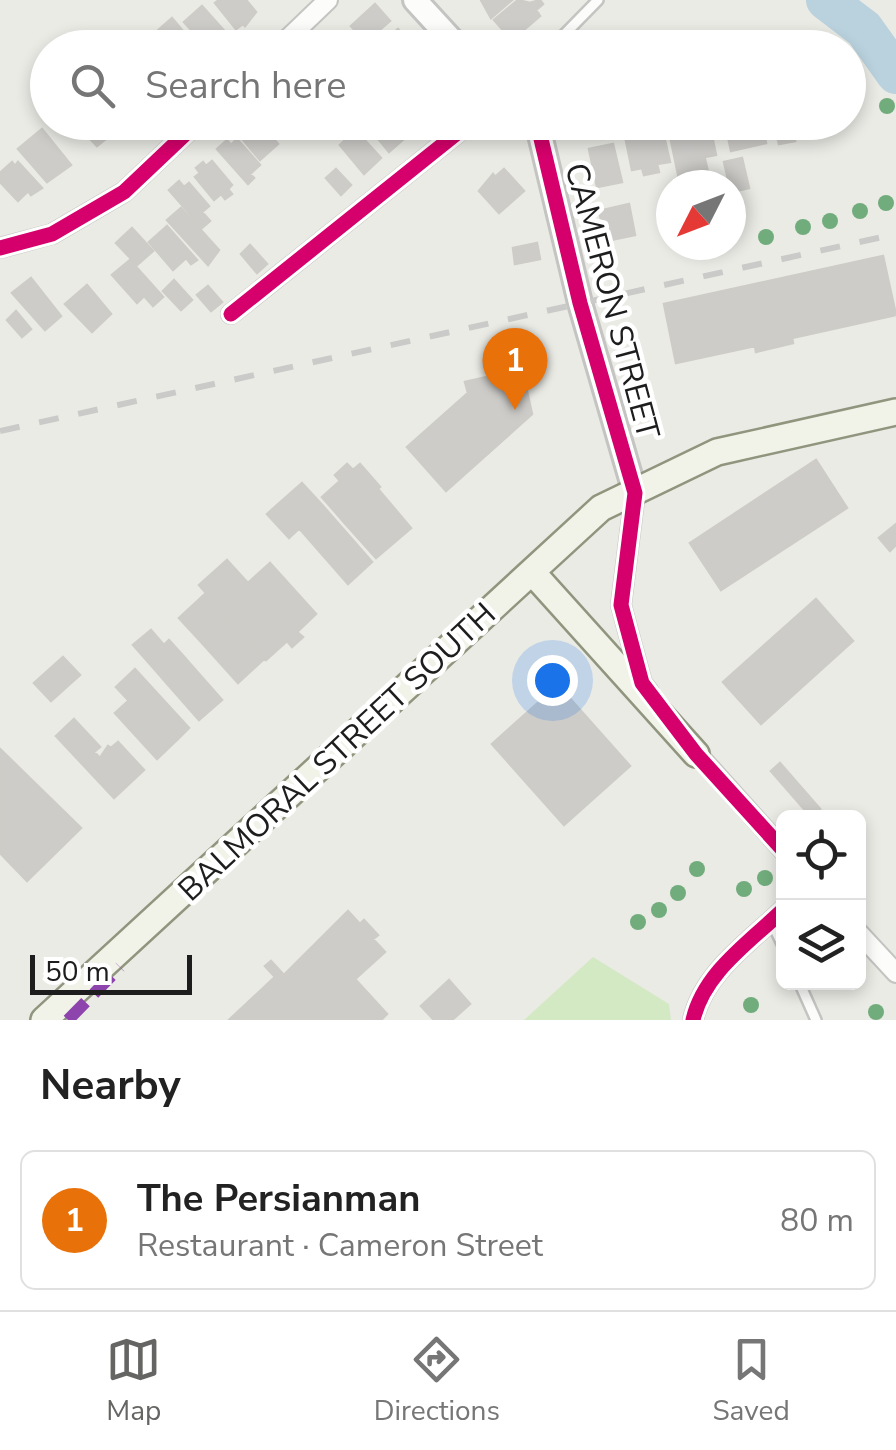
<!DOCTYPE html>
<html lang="en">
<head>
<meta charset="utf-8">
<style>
	:root { --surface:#fff; --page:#f2f2f2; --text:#222; --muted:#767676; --line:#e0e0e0; --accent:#656563 }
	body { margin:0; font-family:"Nunito Sans",sans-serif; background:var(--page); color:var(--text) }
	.controls { position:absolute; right:30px; bottom:30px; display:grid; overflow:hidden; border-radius:15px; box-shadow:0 5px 15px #0003 }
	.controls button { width:90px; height:90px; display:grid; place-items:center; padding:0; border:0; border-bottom:2px solid var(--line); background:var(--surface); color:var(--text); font:50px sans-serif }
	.compass { position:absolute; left:656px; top:170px; width:90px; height:90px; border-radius:50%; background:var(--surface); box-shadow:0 5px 15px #0003; rotate:228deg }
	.scale { position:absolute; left:30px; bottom:25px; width:162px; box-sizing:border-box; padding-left:10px; border:5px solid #1d1d1d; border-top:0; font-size:28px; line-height:35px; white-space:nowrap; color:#1d1d1d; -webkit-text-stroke:8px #fff; paint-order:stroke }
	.you { position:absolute; left:552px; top:680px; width:35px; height:35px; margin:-25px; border:8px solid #fff; border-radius:50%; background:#1a73e8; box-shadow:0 0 0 15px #1a73e833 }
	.badge { display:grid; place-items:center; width:65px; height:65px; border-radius:50%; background:var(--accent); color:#fff; font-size:32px; font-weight:700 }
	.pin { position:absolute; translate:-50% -82px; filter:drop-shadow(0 2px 5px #0008) }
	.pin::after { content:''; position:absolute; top:52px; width:35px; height:30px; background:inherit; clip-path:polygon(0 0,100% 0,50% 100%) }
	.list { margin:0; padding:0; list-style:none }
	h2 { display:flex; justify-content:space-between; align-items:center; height:130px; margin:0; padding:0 40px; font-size:42px }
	h2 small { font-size:32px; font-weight:400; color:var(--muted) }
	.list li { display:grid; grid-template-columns:65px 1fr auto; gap:30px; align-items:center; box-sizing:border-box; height:140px; margin:0 20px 20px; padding:0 20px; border:2px solid var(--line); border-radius:15px }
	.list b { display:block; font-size:38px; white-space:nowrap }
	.list p { margin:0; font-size:32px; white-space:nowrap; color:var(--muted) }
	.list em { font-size:32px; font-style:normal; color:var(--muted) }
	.icon { flex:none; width:55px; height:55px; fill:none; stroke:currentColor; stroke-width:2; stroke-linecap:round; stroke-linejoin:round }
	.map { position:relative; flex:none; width:896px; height:1020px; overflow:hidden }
	.search { position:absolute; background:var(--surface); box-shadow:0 5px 15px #0003; left:30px; right:30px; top:30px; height:110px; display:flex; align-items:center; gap:25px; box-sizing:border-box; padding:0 35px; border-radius:55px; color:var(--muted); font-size:38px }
	.sheet { height:290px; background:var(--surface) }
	nav { display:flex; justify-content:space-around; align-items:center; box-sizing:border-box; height:140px; border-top:2px solid var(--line); background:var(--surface); font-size:28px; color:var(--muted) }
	nav a { display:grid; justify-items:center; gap:5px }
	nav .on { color:var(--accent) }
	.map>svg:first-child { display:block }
</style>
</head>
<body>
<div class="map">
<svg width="896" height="1020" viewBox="0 0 896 1020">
	<rect width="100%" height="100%" fill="#ebebe6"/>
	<!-- grass -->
	<path fill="#d3e9c4" d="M 593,957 L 669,1004 L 671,1020 L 524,1020 Z"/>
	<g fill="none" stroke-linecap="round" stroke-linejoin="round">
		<!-- river -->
		<path stroke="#b9d2de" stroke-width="40" d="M 826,0 L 864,29 L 896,74"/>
	</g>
	<!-- building -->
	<path fill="#cdccc9" stroke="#ceccc7" stroke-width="2.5" d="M 219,0 L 246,0 L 256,12 L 245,26 L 243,24 L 236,29 L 215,3 Z
		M 481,0 L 512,0 L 491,18 Z
		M 518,0 L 530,3 L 540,0 L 543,4 L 536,10 L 540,16 L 512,40 L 494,20 Z
		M 375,4 L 390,21 L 361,46 L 354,39 L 359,35 L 351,26 Z
		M 202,6 L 227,34 L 219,48 L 214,45 L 208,48 L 184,22 Z
		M 172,18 L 197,48 L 165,48 L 154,34 Z
		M 398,29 L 407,40 L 411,36 L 416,42 L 413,46 L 376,48 Z
		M 74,122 L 105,122 L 113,133 L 97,146 Z
		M 254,122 L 259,122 L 278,144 L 260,160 L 239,135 Z
		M 390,122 L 396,122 L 407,136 L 389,152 L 375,135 Z
		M 725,122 L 762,122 L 766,143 L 731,151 Z
		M 774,122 L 800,122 L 803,133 L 793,135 L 795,141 L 779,144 Z
		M 710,126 L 716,155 L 704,157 L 698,129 Z
		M 688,127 L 689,131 L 698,129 L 708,172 L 679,179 L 669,131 Z
		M 42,129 L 71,165 L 47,182 L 18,149 Z
		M 663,132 L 670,162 L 657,164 L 659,172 L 644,175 L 642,168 L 632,170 L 626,141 Z
		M 351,134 L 356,139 L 360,135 L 381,158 L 364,174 L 340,145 Z
		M 237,139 L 260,165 L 250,174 L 254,178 L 248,184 L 217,149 L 227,140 L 231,145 Z
		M 613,144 L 622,182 L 597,187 L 589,149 Z
		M 742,158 L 749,188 L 731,192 L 724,162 Z
		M 212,161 L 232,185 L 228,189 L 232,194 L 225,199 L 221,194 L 214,200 L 195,177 L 200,173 L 196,168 L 203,162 L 206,166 Z
		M 12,162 L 15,166 L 18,162 L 42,188 L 31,195 L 28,191 L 18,201 L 0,182 L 0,173 Z
		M 336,169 L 351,185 L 341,195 L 326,178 Z
		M 504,169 L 524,191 L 499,213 L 479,191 L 493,174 L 495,177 Z
		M 179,181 L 184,187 L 189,183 L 209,206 L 202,212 L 210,221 L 202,228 L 169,190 Z
		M 629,204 L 635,235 L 606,241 L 599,211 Z
		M 181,208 L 219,250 L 208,265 L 167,220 Z
		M 167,226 L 197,260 L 191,264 L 186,258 L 173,270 L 149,242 Z
		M 132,228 L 153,251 L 137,265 L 116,243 Z
		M 537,243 L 540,259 L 515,264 L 513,248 Z
		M 250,245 L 267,264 L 257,273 L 241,254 Z
		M 883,256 L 896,315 L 792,338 L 793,343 L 756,352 L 755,346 L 676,363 L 664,304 Z
		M 130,260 L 163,297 L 153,306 L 144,296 L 137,303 L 112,275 Z
		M 31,278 L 61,316 L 45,330 L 12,293 Z
		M 174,280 L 192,300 L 181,310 L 163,291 Z
		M 87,285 L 111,314 L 92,332 L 65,304 Z
		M 208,286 L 222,302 L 211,311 L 197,295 Z
		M 16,311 L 31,329 L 22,337 L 7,320 Z
		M 522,369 L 532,414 L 446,491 L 407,447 L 468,393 L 465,382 Z
		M 816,460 L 847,508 L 721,590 L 690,543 Z
		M 347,464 L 353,470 L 360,464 L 380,487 L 342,520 L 322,497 L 340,481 L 335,475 Z
		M 302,483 L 323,506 L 289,538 L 267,514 Z
		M 378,489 L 411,528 L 376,558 L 342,520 Z
		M 323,506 L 372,562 L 348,584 L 299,528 Z
		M 896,524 L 896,545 L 890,551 L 879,538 Z
		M 227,560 L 248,583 L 270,563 L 316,614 L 297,632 L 303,637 L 292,647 L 287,641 L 266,660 L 199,585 Z
		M 206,593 L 230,620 L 203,644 L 179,618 Z
		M 816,599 L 853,641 L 761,724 L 723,682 Z
		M 230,620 L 264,659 L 238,683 L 203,644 Z
		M 151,630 L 164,645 L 169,640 L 186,659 L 163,679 L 133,645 Z
		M 63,657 L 80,675 L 51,701 L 34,683 Z
		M 186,659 L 222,700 L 199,720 L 163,679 Z
		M 135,669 L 189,728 L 179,738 L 137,693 L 129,701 L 116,687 Z
		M 558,685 L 630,766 L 564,825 L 492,744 Z
		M 137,693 L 179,738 L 157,759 L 115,713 Z
		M 74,719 L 100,747 L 94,752 L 100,758 L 108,746 L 111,748 L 118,742 L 144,770 L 114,798 L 56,736 Z
		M 0,749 L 81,828 L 27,881 L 0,853 Z
		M 780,763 L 820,809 L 811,817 L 771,771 Z
		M 348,911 L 360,924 L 364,920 L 378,935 L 373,939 L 385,952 L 355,979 L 387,1014 L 381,1020 L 229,1020 L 275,977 L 265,966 L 271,961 L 284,975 Z
		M 449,980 L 470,1004 L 452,1020 L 434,1020 L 421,1006 Z"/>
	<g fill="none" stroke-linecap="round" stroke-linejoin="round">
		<!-- service casing -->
		<g stroke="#c4c4c2" stroke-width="14">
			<path id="service" d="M 551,48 L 598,0
				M 771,921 L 784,948
				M 799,982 L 816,1020"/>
		</g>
		<!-- minor casing -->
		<g stroke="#c4c4c2" stroke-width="22">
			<path id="minor" d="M 278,48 L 328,0
				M 0,248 L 52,234 L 124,192 L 198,122
				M 231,314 L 471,122
				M 635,493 L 621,605 L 642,683 L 649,692
				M 692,748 L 784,851
				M 858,932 L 896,973
				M 693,1020 C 704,972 750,942 784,909"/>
		</g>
		<!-- tertiary casing -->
		<g stroke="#c4c4c2" stroke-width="28">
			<path id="tertiary" d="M 415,0 L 459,48
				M 537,122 L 580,303 L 635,493"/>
		</g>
		<!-- secondary casing -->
		<g stroke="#90957e" stroke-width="30">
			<path id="secondary" d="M 532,572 L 696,754
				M 44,1020 L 601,508 L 717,452 L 896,412"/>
		</g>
		<!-- service -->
		<use href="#service" stroke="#fcfcfb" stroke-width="9"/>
		<!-- minor -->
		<use href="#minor" stroke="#fcfcfb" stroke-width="18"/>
		<!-- tertiary -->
		<use href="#tertiary" stroke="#fcfcfb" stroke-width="22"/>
		<!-- secondary -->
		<use href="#secondary" stroke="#f1f3e9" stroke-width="25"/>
		<!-- rail -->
		<path stroke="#cacac9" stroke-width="6" stroke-dasharray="20 20" stroke-linecap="butt" d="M 0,431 L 896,234"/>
		<!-- quiet -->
		<path stroke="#8e44ad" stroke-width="12" stroke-dasharray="25 12" stroke-linecap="butt" d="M 68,1020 L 120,967"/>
		<!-- cycleway casing -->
		<g stroke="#fff" stroke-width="21">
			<path id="cycleway" d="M 537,122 L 580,303 L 635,493 L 621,605 L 642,683 L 696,754 L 784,851
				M 0,248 L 52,234 L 124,192 L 198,122
				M 231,314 L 471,122
				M 693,1020 C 704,972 750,942 784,909"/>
		</g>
		<!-- cycleway -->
		<use href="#cycleway" stroke="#d6006c" stroke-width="15"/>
	</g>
	<!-- trees -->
	<g fill="#71ac7c">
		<circle cx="887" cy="106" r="8"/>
		<circle cx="886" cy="203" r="8"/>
		<circle cx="860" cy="211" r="8"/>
		<circle cx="830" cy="221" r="8"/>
		<circle cx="803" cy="227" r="8"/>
		<circle cx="766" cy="237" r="8"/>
		<circle cx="697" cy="869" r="8"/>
		<circle cx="765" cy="878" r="8"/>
		<circle cx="744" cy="889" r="8"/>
		<circle cx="678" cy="893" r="8"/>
		<circle cx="659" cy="910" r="8"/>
		<circle cx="638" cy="922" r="8"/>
		<circle cx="751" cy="1005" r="8"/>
		<circle cx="876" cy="1012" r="8"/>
	</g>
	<g text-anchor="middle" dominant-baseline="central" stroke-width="9" stroke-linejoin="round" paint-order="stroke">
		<!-- street labels -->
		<g font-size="32" fill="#1d1d1d" stroke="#fff">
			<text transform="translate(612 301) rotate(75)">CAMERON STREET</text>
			<text transform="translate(337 752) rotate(-43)">BALMORAL STREET SOUTH</text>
		</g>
	</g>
</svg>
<div class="controls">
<button><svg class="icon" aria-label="locate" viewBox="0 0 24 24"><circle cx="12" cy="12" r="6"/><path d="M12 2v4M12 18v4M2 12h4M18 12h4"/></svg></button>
<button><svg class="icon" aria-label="layers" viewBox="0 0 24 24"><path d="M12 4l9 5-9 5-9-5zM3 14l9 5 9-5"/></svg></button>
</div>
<svg class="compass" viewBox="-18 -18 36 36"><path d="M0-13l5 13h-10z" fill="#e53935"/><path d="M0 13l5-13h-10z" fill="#767676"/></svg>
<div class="scale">50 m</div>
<div class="you"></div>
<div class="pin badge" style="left:515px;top:410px;background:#e8710a">1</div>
<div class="search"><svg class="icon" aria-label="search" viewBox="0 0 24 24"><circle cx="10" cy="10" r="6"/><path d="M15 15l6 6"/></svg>Search here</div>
</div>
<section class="sheet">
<h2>Nearby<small></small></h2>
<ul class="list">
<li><span class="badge" style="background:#e8710a">1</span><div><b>The Persianman</b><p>Restaurant · Cameron Street</p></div><em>80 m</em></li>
</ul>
</section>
<nav>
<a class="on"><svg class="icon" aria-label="map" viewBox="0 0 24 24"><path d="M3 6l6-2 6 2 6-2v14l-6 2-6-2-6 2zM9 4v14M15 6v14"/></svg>Map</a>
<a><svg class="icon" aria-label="directions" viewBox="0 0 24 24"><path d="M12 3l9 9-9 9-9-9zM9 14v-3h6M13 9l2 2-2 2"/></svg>Directions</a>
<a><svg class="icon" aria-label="saved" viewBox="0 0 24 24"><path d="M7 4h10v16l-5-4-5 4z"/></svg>Saved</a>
</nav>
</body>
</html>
